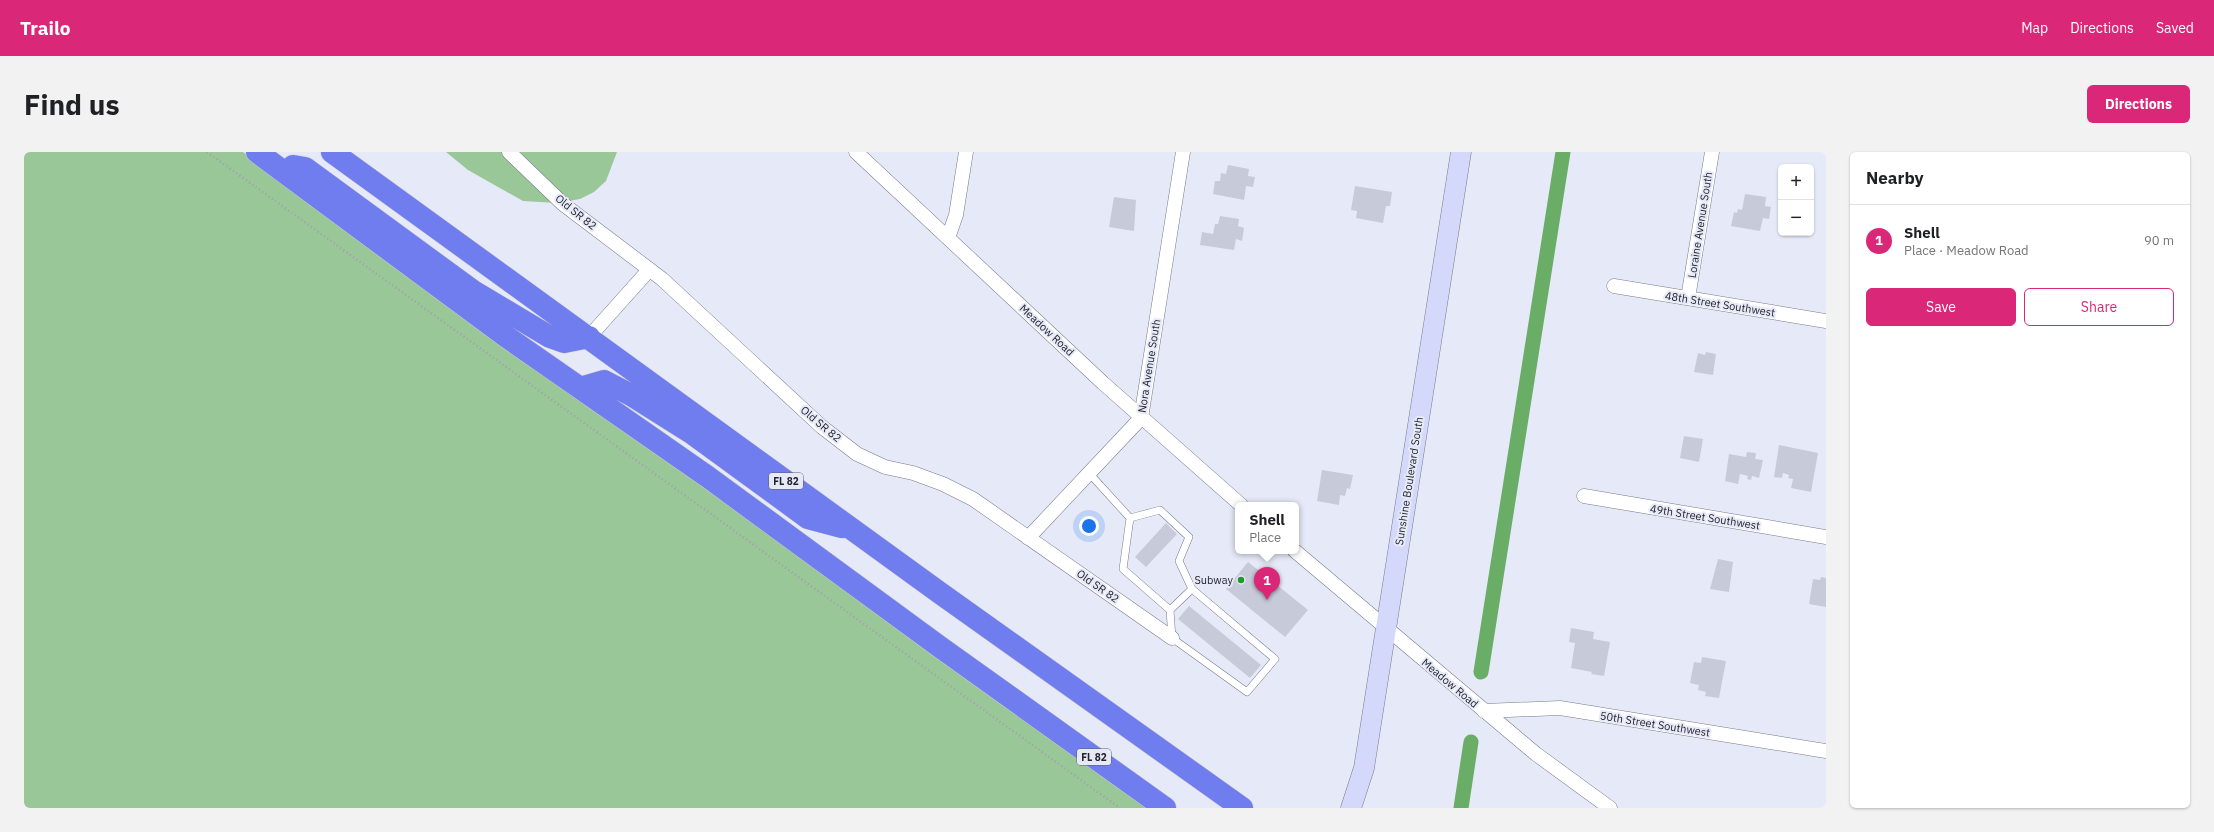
<!DOCTYPE html>
<html lang="en">
<head>
<meta charset="utf-8">
<style>
	:root { --surface:#fff; --page:#f2f2f2; --text:#202124; --muted:#757577; --line:#e0e0e0; --accent:#db2777 }
	body { margin:0; font-family:"IBM Plex Sans",sans-serif; background:var(--page); color:var(--text) }
	.controls { position:absolute; right:12px; top:12px; display:grid; overflow:hidden; border-radius:6px; box-shadow:0 1px 3px #0004 }
	.controls button { width:36px; height:36px; display:grid; place-items:center; padding:0; border:0; border-bottom:1px solid var(--line); background:var(--surface); color:var(--text); font:20px sans-serif }
	.you { position:absolute; left:1065px; top:374px; width:14px; height:14px; margin:-10px; border:3px solid #fff; border-radius:50%; background:#1a73e8; box-shadow:0 0 0 6px #1a73e833 }
	.badge { display:grid; place-items:center; width:26px; height:26px; border-radius:50%; background:var(--accent); color:#fff; font-size:13px; font-weight:700 }
	.pin { position:absolute; translate:-50% -33px; filter:drop-shadow(0 1px 2px #0008) }
	.pin::after { content:''; position:absolute; top:21px; width:14px; height:12px; background:inherit; clip-path:polygon(0 0,100% 0,50% 100%) }
	.popup { position:absolute; left:1211px; top:350px; width:64px; height:52px; box-sizing:border-box; display:grid; place-content:center; border-radius:6px; background:var(--surface); filter:drop-shadow(0 1px 3px #0005); font-size:13px; white-space:nowrap; color:var(--muted) }
	.popup b { font-size:15px; color:var(--text) }
	.popup::after { content:''; position:absolute; left:50%; top:100%; margin-left:-8px; border:8px solid transparent; border-top-color:var(--surface) }
	.list { margin:0; padding:0; list-style:none }
	h2 { display:flex; justify-content:space-between; align-items:center; height:52px; margin:0; padding:0 16px; font-size:17px }
	h2 small { font-size:13px; font-weight:400; color:var(--muted) }
	.list li { display:grid; grid-template-columns:26px 1fr auto; gap:12px; align-items:center; box-sizing:border-box; height:72px; padding:0 16px; border-top:1px solid var(--line) }
	.list b { display:block; font-size:15px; white-space:nowrap }
	.list p { margin:0; font-size:13px; white-space:nowrap; color:var(--muted) }
	.list em { font-size:13px; font-style:normal; color:var(--muted) }
	.actions { display:flex; gap:8px; padding:12px 16px }
	.actions a { flex:1; padding:9px 0; border:1px solid var(--accent); border-radius:6px; text-align:center; font-size:14px; color:var(--accent) }
	.actions .main { background:var(--accent); color:#fff }
	.map { position:relative; flex:none; width:1802px; height:656px; overflow:hidden; border-radius:6px }
	header { display:flex; align-items:center; gap:24px; box-sizing:border-box; height:56px; padding:0 20px; background:var(--accent); color:#fff }
	header strong { font-size:19px }
	nav { display:flex; gap:22px; margin-inline-start:auto; font-size:14px }
	.intro { display:flex; align-items:center; justify-content:space-between; box-sizing:border-box; height:96px; padding:0 24px }
	h1 { margin:0; font-size:28px }
	.button { padding:10px 18px; border-radius:6px; background:var(--accent); color:#fff; font-size:14px; font-weight:700 }
	main { display:flex; gap:24px; padding:0 24px }
	aside { flex:1; background:var(--surface); border-radius:6px; box-shadow:0 1px 3px #0004 }
	.map>svg:first-child { display:block }
</style>
</head>
<body>
<header>
<strong>Trailo</strong>
<nav><a>Map</a><a>Directions</a><a>Saved</a></nav>
</header>
<div class="intro"><h1>Find us</h1><a class="button">Directions</a></div>
<main>
<div class="map">
<svg width="1802" height="656" viewBox="0 0 1802 656">
	<rect width="100%" height="100%" fill="#e6eaf8"/>
	<!-- green -->
	<path fill="#9ac798" d="M 0,0 L 219,0 L 549,241 L 550,246 L 554,245 L 1127,656 L 0,656 Z
		M 422,0 L 593,0 L 582,29 L 570,40 L 556,47 L 533,51 L 499,49 L 444,18 Z"/>
	<g fill="none" stroke-linecap="round" stroke-linejoin="round">
		<!-- canal -->
		<path stroke="#69ad67" stroke-width="15" d="M 1457,520 L 1539,0
			M 1437,656 L 1447,590"/>
	</g>
	<!-- building -->
	<path fill="#c7cad8" d="M 1204,13 L 1225,17 L 1224,24 L 1231,25 L 1229,35 L 1222,34 L 1220,48 L 1189,42 L 1191,29 L 1196,29 L 1197,21 L 1202,22 Z
		M 1331,34 L 1368,40 L 1366,54 L 1362,54 L 1359,71 L 1332,66 L 1333,59 L 1327,58 Z
		M 1721,42 L 1742,45 L 1741,54 L 1747,55 L 1745,67 L 1739,66 L 1736,79 L 1707,74 L 1710,60 L 1713,61 L 1714,57 L 1718,58 Z
		M 1090,45 L 1112,48 L 1110,79 L 1085,75 Z
		M 1196,64 L 1215,67 L 1214,74 L 1220,76 L 1218,89 L 1212,87 L 1210,98 L 1176,93 L 1178,80 L 1189,82 L 1191,72 L 1194,72 Z
		M 1682,200 L 1692,202 L 1689,223 L 1670,220 L 1674,201 L 1681,203 Z
		M 1660,284 L 1679,287 L 1675,310 L 1656,306 Z
		M 1755,293 L 1794,301 L 1787,340 L 1767,336 L 1769,327 L 1764,326 L 1765,323 L 1759,321 L 1758,326 L 1750,325 Z
		M 1723,300 L 1732,301 L 1731,307 L 1739,308 L 1735,326 L 1728,324 L 1727,328 L 1723,327 L 1724,324 L 1716,322 L 1714,332 L 1701,329 L 1705,302 L 1722,305 Z
		M 1298,318 L 1329,323 L 1326,337 L 1323,336 L 1321,344 L 1316,343 L 1315,353 L 1293,349 Z
		M 1142,371 L 1153,382 L 1122,415 L 1111,405 Z
		M 1694,407 L 1709,410 L 1705,440 L 1686,437 Z
		M 1224,410 L 1284,458 L 1261,485 L 1202,437 Z
		M 1797,425 L 1802,426 L 1802,455 L 1785,452 L 1789,427 L 1796,428 Z
		M 1165,454 L 1237,513 L 1226,526 L 1154,467 Z
		M 1547,476 L 1570,480 L 1569,487 L 1586,490 L 1580,524 L 1567,522 L 1568,520 L 1547,516 L 1551,491 L 1545,490 Z
		M 1678,505 L 1702,509 L 1695,546 L 1681,544 L 1682,540 L 1674,538 L 1675,533 L 1666,531 L 1670,510 L 1677,511 Z"/>
	<g fill="none" stroke-linecap="round" stroke-linejoin="round">
		<!-- lane casing -->
		<g stroke="#787b88" stroke-width="8">
			<path id="lane" d="M 1065,321 L 1106,366 L 1099,417 L 1146,458 L 1148,486 L 1223,540 L 1251,507 L 1168,437 L 1155,409 L 1165,385 L 1136,358 L 1106,366
				M 1146,458 L 1168,437"/>
		</g>
		<!-- street casing -->
		<g stroke="#787b88" stroke-width="15">
			<path id="street" d="M 485,0 L 539,52 L 638,127 L 798,275 L 833,302 L 861,315 L 889,321 L 919,332 L 949,347 L 1148,486
				M 832,0 L 1079,231 L 1217,353
				M 924,86 L 932,63 L 942,0
				M 1590,134 L 1802,169
				M 1664,146 L 1688,0
				M 565,185 L 625,118
				M 1560,344 L 1802,385
				M 1004,386 L 1117,266 L 1159,0
				M 1271,399 L 1512,602 L 1586,656
				M 1460,559 L 1536,556 L 1802,599"/>
		</g>
		<!-- secondary casing -->
		<g stroke="#787b88" stroke-width="21">
			<path id="secondary" d="M 1327,656 L 1340,616 L 1437,0"/>
		</g>
		<!-- highway casing -->
		<g stroke="#cacacc" stroke-width="23">
			<path id="highway" d="M 233,0 L 480,183 L 684,325 L 916,495 L 1141,656
				M 308,0 L 916,441 L 1218,656
				M 269,14 L 281,16 L 449,139 L 526,185 L 540,190 L 565,185
				M 556,236 L 580,229 L 607,243 L 669,282 L 784,366 L 818,375"/>
		</g>
		<!-- path -->
		<path stroke="#9ea1ac" stroke-width="2.5" stroke-dasharray="1 3" stroke-linecap="butt" d="M 183,0 L 1096,656"/>
		<!-- lane -->
		<use href="#lane" stroke="#fff" stroke-width="7"/>
		<!-- street -->
		<use href="#street" stroke="#fff" stroke-width="14"/>
		<!-- secondary -->
		<use href="#secondary" stroke="#d4d8fa" stroke-width="20"/>
		<!-- highway -->
		<use href="#highway" stroke="#707dee" stroke-width="22"/>
	</g>
	<!-- markers -->
	<circle fill="#229929" stroke="#e6eaf8" stroke-width="1.5" cx="1217" cy="428" r="4"/>
	<g text-anchor="middle" dominant-baseline="central" stroke-width="4" stroke-linejoin="round" paint-order="stroke">
		<!-- shield labels -->
		<g fill="#e6eaf8" stroke="#5d5f67" stroke-width="1">
			<rect x="745" y="321" width="34" height="16" rx="3"/>
			<rect x="1053" y="597" width="34" height="16" rx="3"/>
		</g>
		<g font-size="10" font-weight="bold" fill="#222429">
			<text x="762" y="329">FL 82</text>
			<text x="1070" y="605">FL 82</text>
		</g>
		<!-- street labels -->
		<g font-size="11" fill="#222429" stroke="#e6eaf8">
			<text transform="translate(552 60) rotate(39)">Old SR 82</text>
			<text transform="translate(1676 73) rotate(-81)">Loraine Avenue South</text>
			<text transform="translate(1696 152) rotate(9)">48th Street Southwest</text>
			<text transform="translate(1023 178) rotate(43)">Meadow Road</text>
			<text transform="translate(1125 214) rotate(-81)">Nora Avenue South</text>
			<text transform="translate(797 272) rotate(40)">Old SR 82</text>
			<text transform="translate(1385 329) rotate(-81)">Sunshine Boulevard South</text>
			<text transform="translate(1681 365) rotate(9)">49th Street Southwest</text>
			<text transform="translate(1074 434) rotate(35)">Old SR 82</text>
			<text transform="translate(1426 531) rotate(40)">Meadow Road</text>
			<text transform="translate(1631 572) rotate(9)">50th Street Southwest</text>
		</g>
		<!-- poi labels -->
		<g font-size="11" fill="#222429" stroke="#e6eaf8" text-anchor="end">
			<text x="1209" y="428">Subway</text>
		</g>
	</g>
</svg>
<div class="controls">
<button>+</button>
<button>−</button>
</div>
<div class="you"></div>
<div class="pin badge" style="left:1243px;top:448px">1</div>
<div class="popup"><b>Shell</b>Place</div>
</div>
<aside>
<h2>Nearby<small></small></h2>
<ul class="list">
<li><span class="badge">1</span><div><b>Shell</b><p>Place · Meadow Road</p></div><em>90 m</em></li>
</ul>
<div class="actions"><a class="main">Save</a><a>Share</a></div>
</aside>
</main>
</body>
</html>
